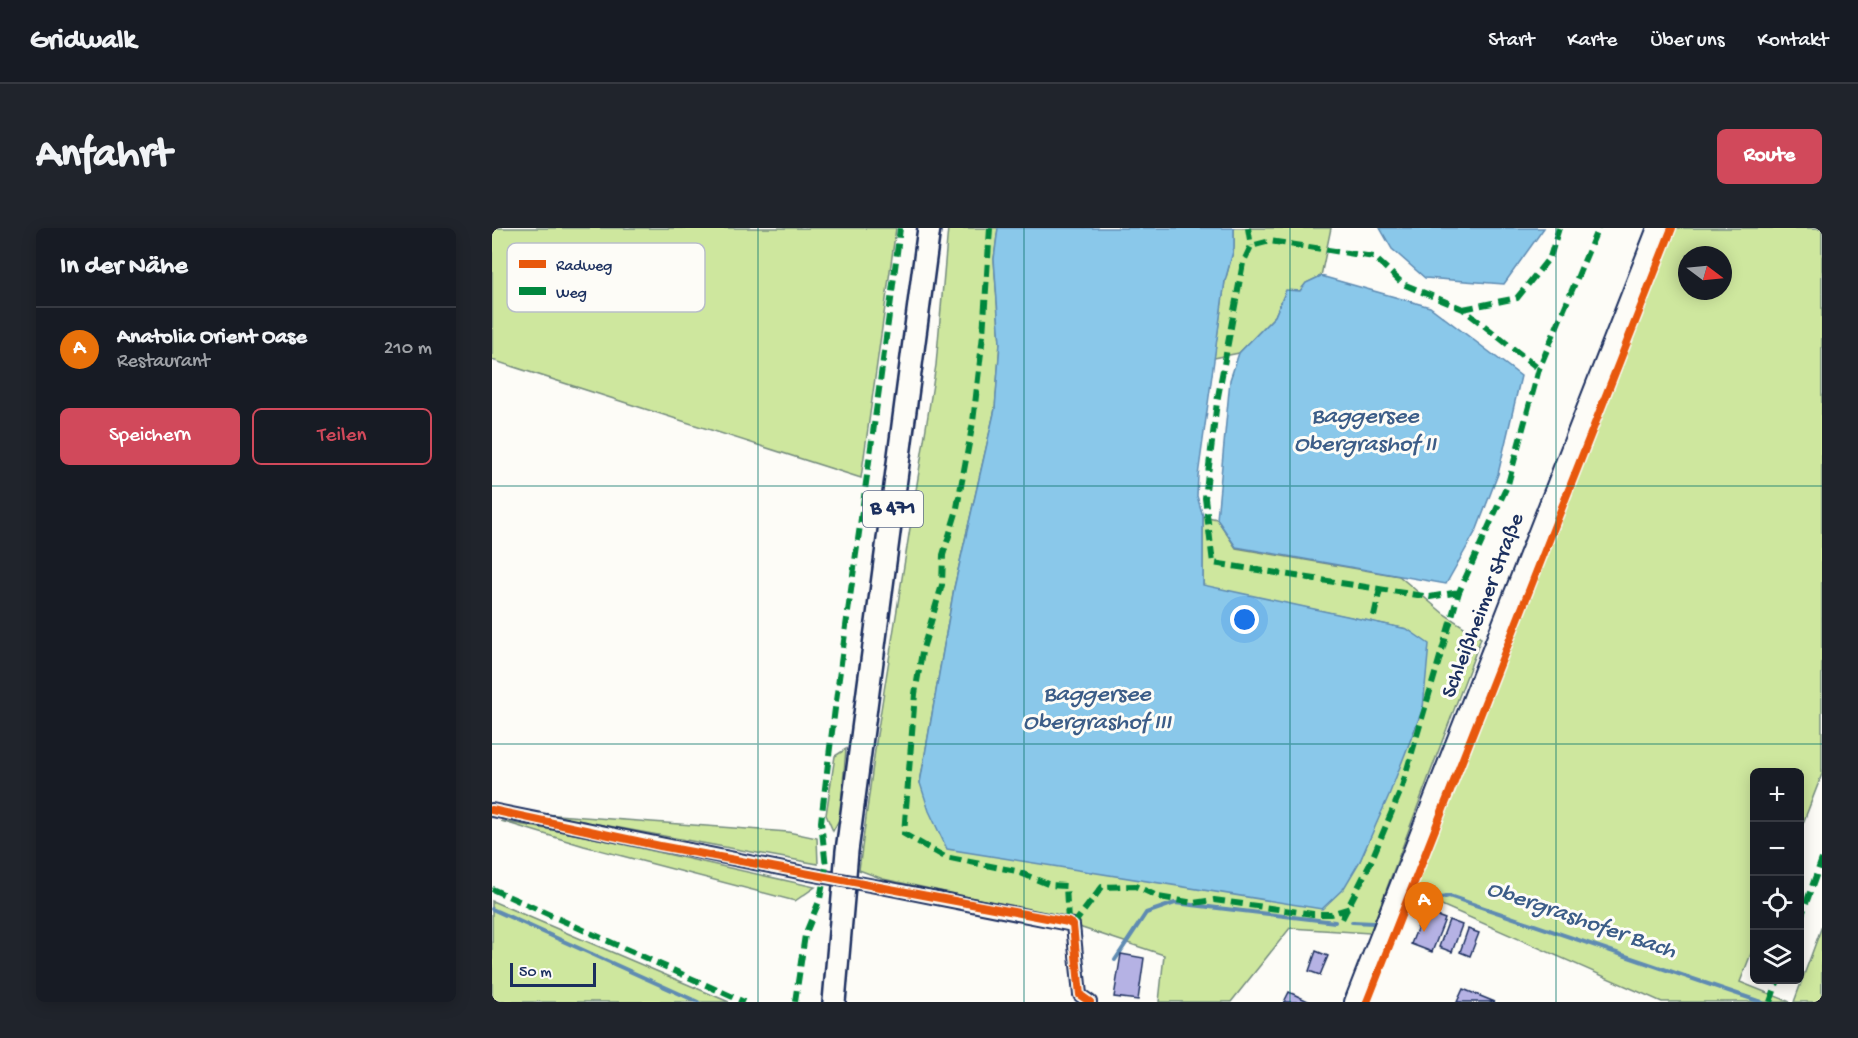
<!DOCTYPE html>
<html lang="de">
<head>
<meta charset="utf-8">
<style>
	:root { --surface:#171b24; --page:#20242c; --text:#f1f3f6; --muted:#9ea1a6; --line:#363941; --accent:#d1495b }
	body { margin:0; font-family:"Gochi Hand",sans-serif; background:var(--page); color:var(--text) }
	.controls { position:absolute; right:18px; bottom:18px; display:grid; overflow:hidden; border-radius:9px; box-shadow:0 3px 15px #0003 }
	.controls button { width:54px; height:54px; display:grid; place-items:center; padding:0; border:0; border-bottom:2px solid var(--line); background:var(--surface); color:var(--text); font:30px sans-serif }
	.compass { position:absolute; left:1186px; top:18px; width:54px; height:54px; border-radius:50%; background:var(--surface); box-shadow:0 3px 15px #0003; rotate:106deg }
	.scale { position:absolute; left:18px; bottom:15px; width:86px; box-sizing:border-box; padding-left:6px; border:3px solid #1b2f5e; border-top:0; font-size:16px; line-height:21px; white-space:nowrap; color:#1b2f5e; -webkit-text-stroke:4px #fdfcf7; paint-order:stroke }
	.you { position:absolute; left:753px; top:392px; width:21px; height:21px; margin:-15px; border:4px solid #fff; border-radius:50%; background:#1a73e8; box-shadow:0 0 0 9px #1a73e833 }
	.badge { display:grid; place-items:center; width:39px; height:39px; border-radius:50%; background:var(--accent); color:#fff; font-size:20px; font-weight:700 }
	.pin { position:absolute; translate:-50% -50px; filter:drop-shadow(0 2px 3px #0008) }
	.pin::after { content:''; position:absolute; top:32px; width:21px; height:18px; background:inherit; clip-path:polygon(0 0,100% 0,50% 100%) }
	.list { margin:0; padding:0; list-style:none }
	h2 { display:flex; justify-content:space-between; align-items:center; height:78px; margin:0; padding:0 24px; font-size:26px }
	h2 small { font-size:20px; font-weight:400; color:var(--muted) }
	.list li { display:grid; grid-template-columns:39px 1fr auto; gap:18px; align-items:center; box-sizing:border-box; height:84px; padding:0 24px; border-top:2px solid var(--line) }
	.list b { display:block; font-size:22px; white-space:nowrap }
	.list p { margin:0; font-size:20px; white-space:nowrap; color:var(--muted) }
	.list em { font-size:20px; font-style:normal; color:var(--muted) }
	.actions { display:flex; gap:12px; padding:18px 24px }
	.actions a { flex:1; padding:14px 0; border:2px solid var(--accent); border-radius:9px; text-align:center; font-size:21px; color:var(--accent) }
	.actions .main { background:var(--accent); color:#fff }
	.icon { flex:none; width:33px; height:33px; fill:none; stroke:currentColor; stroke-width:2; stroke-linecap:round; stroke-linejoin:round }
	.map { position:relative; flex:none; width:1330px; height:774px; overflow:hidden; border-radius:9px }
	header { display:flex; align-items:center; gap:36px; box-sizing:border-box; height:84px; padding:0 30px; background:var(--surface); border-bottom:2px solid var(--line) }
	header strong { font-size:28px }
	nav { display:flex; gap:33px; margin-inline-start:auto; font-size:21px }
	.intro { display:flex; align-items:center; justify-content:space-between; box-sizing:border-box; height:144px; padding:0 36px }
	h1 { margin:0; font-size:42px }
	.button { padding:15px 27px; border-radius:9px; background:var(--accent); color:#fff; font-size:21px; font-weight:700 }
	main { display:flex; gap:36px; padding:0 36px }
	aside { flex:1; background:var(--surface); border-radius:9px; box-shadow:0 3px 15px #0003 }
	.map>svg:first-child { display:block }
</style>
</head>
<body>
<header>
<strong>Gridwalk</strong>
<nav><a>Start</a><a>Karte</a><a>Über uns</a><a>Kontakt</a></nav>
</header>
<div class="intro"><h1>Anfahrt</h1><a class="button">Route</a></div>
<main>
<aside>
<h2>In der Nähe<small></small></h2>
<ul class="list">
<li><span class="badge" style="background:#e8710a">A</span><div><b>Anatolia Orient Oase</b><p>Restaurant</p></div><em>210 m</em></li>
</ul>
<div class="actions"><a class="main">Speichern</a><a>Teilen</a></div>
</aside>
<div class="map">
<svg width="1330" height="774" viewBox="0 0 1330 774">
	<rect width="100%" height="100%" fill="#fdfcf7"/>
	<filter id="ink" filterUnits="userSpaceOnUse"><feTurbulence type="fractalNoise" baseFrequency=".0167" numOctaves="2"/><feDisplacementMap in="SourceGraphic" scale="12" xChannelSelector="R" yChannelSelector="G"/><feConvolveMatrix kernelMatrix="1 2 1 2 8 2 1 2 1" color-interpolation-filters="sRGB"/></filter>
	<g filter="url(#ink)">
		<!-- green -->
		<path fill="#cee79e" stroke="#748b7e" stroke-width="1.5" fill-rule="evenodd" d="M 0,0 L 404,0 L 369,250 L 0,132 Z
			M 456,0 L 506,0 L 502,31 L 508,115 L 503,181 L 462,360 L 428,555 L 868,633 L 931,480 L 914,401 L 711,358 L 711,288 L 725,291 L 744,320 L 907,348 L 952,386 L 989,410 L 878,705 L 798,700 L 739,774 L 667,774 L 672,727 L 590,700 L 577,690 L 391,651 L 367,642 L 385,507 L 444,137 Z
			M 742,0 L 839,0 L 829,48 L 814,55 L 808,63 L 794,63 L 783,88 L 747,125 L 722,130 L 733,53 L 742,20 Z
			M 1180,0 L 1330,0 L 1330,546 L 1308,603 L 1308,544 L 1262,544 L 1262,718 L 1248,754 L 1298,774 L 1170,774 L 920,664 ZM 1195,27 L 1231,27 L 1231,63 L 1195,63 Z
			M 354,521 L 348,590 L 341,603 L 334,587 L 343,528 Z
			M 51,586 L 296,604 L 325,610 L 326,636 Z
			M 9,593 L 94,608 L 323,659 L 303,673 L 92,618 Z
			M 0,673 L 237,774 L 0,774 Z
			M 1330,698 L 1330,774 L 1302,774 Z"/>
		<!-- water -->
		<path fill="#8ac8ea" stroke="#5e8bb2" stroke-width="1.5" d="M 506,0 L 742,0 L 742,20 L 733,53 L 706,248 L 705,268 L 711,288 L 711,357 L 915,401 L 937,416 L 931,480 L 897,567 L 868,633 L 852,660 L 830,681 L 455,621 L 437,583 L 428,555 L 462,360 L 503,181 L 508,115 L 502,31 Z
			M 888,0 L 1052,0 L 1012,56 L 933,50 L 900,21 Z
			M 829,48 L 938,79 L 1029,148 L 1006,246 L 985,301 L 954,356 L 744,319 L 725,291 L 738,152 L 747,125 L 783,88 L 794,62 L 808,63 L 814,55 Z"/>
		<g fill="none" stroke-linecap="round" stroke-linejoin="round">
			<!-- stream -->
			<path stroke="#5e8bb2" stroke-width="4" d="M 0,681 L 206,774
				M 860,694 L 882,695
				M 902,695 L 924,677 L 957,668 L 1269,774
				M 623,732 L 654,685 L 683,675 L 843,694"/>
		</g>
		<!-- building -->
		<path fill="#b5b2e4" stroke="#1b2f5e" stroke-width="1.5" d="M 932,683 L 953,691 L 940,724 L 919,716 Z
			M 957,692 L 970,697 L 960,724 L 947,719 Z
			M 976,701 L 987,705 L 978,728 L 968,724 Z
			M 824,723 L 836,728 L 828,747 L 817,743 Z
			M 629,726 L 652,730 L 646,772 L 622,769 Z
			M 971,761 L 1003,774 L 965,774 Z
			M 797,764 L 818,774 L 792,774 Z"/>
		<g fill="none" stroke-linecap="round" stroke-linejoin="round">
			<!-- minor casing -->
			<g stroke="#1b2f5e" stroke-width="16">
				<path id="minor" d="M 0,582 L 317,646
					M 394,660 L 581,697 L 588,767 L 598,774"/>
			</g>
			<!-- secondary casing -->
			<g stroke="#1b2f5e" stroke-width="22">
				<path id="secondary" d="M 862,774 L 1165,0"/>
			</g>
			<!-- trunk casing -->
			<g stroke="#1b2f5e" stroke-width="26">
				<path id="trunk" d="M 342,774 L 355,623 L 437,0"/>
			</g>
			<!-- minor -->
			<use href="#minor" stroke="#fdfcf7" stroke-width="12"/>
			<!-- secondary -->
			<use href="#secondary" stroke="#fdfcf7" stroke-width="18"/>
			<!-- trunk -->
			<use href="#trunk" stroke="#fdfcf7" stroke-width="21"/>
			<!-- minor-bridge casing -->
			<g stroke="#1b2f5e" stroke-width="16" stroke-linecap="butt">
				<path id="minor-bridge" d="M 317,646 L 394,660"/>
			</g>
			<!-- minor-bridge -->
			<use href="#minor-bridge" stroke="#fdfcf7" stroke-width="12"/>
			<!-- quiet -->
			<path stroke="#00873e" stroke-width="6" stroke-dasharray="12 6" stroke-linecap="butt" d="M 498,0 L 491,107 L 481,194 L 464,285 L 451,327 L 450,357 L 430,424 L 423,466 L 412,606 L 453,629 L 524,643 L 558,657 L 574,658 L 576,694
				M 756,0 L 759,18
				M 971,81 L 1025,70 L 1058,29 L 1067,0
				M 967,364 L 938,369 L 721,335 L 713,270 L 725,174 L 751,35 L 759,18 L 778,13 L 882,29 L 911,56 L 971,81 L 1047,141
				M 882,388 L 888,361
				M 0,661 L 252,774
				M 850,691 L 877,638 L 909,562 L 967,364 L 1016,256 L 1047,141 L 1106,0
				M 1308,692 L 1330,631
				M 581,697 L 610,659 L 643,658 L 667,669 L 702,675 L 722,672 L 821,686 L 839,686 L 858,680
				M 303,774 L 313,707 L 328,671 L 334,639 L 329,594 C 352,395 384,198 408,0
				M 1278,774 L 1286,752"/>
			<!-- cycleway casing -->
			<g stroke="#fdfcf7" stroke-width="11">
				<path id="cycleway" d="M 0,582 L 168,618 L 576,694 L 581,697 L 588,767 L 598,774
					M 875,774 L 1180,0"/>
			</g>
			<!-- cycleway -->
			<use href="#cycleway" stroke="#e8590c" stroke-width="8"/>
		</g>
	</g>
	<!-- grid -->
	<path fill="none" stroke="#0f766e" stroke-width="1.5" stroke-opacity="0.55" d="M 266,0 L 266,774M 532,0 L 532,774M 798,0 L 798,774M 1064,0 L 1064,774M 0,258 L 1330,258M 0,516 L 1330,516"/>
	<g text-anchor="middle" dominant-baseline="central" stroke-width="6" stroke-linejoin="round" paint-order="stroke">
		<!-- shield labels -->
		<rect fill="#fdfcf7" stroke="#5f6c8c" stroke-width="1.5" x="371" y="263" width="60" height="36" rx="4.5"/>
		<g font-size="21" font-weight="bold" fill="#1b2f5e">
			<text x="401" y="281">B 471</text>
		</g>
		<!-- street labels -->
		<g font-size="22" fill="#1b2f5e" stroke="#fdfcf7">
			<text transform="translate(992 378) rotate(-69)">Schleißheimer Straße</text>
		</g>
		<!-- water labels -->
		<g font-size="24" font-style="italic" fill="#3c5d88" stroke="#fdfcf7">
			<text x="873" y="189">Baggersee<tspan x="873" dy="28">Obergrashof II</tspan></text>
			<text x="605" y="467">Baggersee<tspan x="605" dy="28">Obergrashof III</tspan></text>
			<text transform="translate(1089 693) rotate(19)">Obergrashofer Bach</text>
		</g>
	</g>
	<!-- legend -->
	<rect x="15" y="15" width="198" height="69" rx="9" fill="#fdfcf7" stroke="#b9bec9" stroke-width="1.5"/>
	<rect x="27" y="32" width="27" height="8" fill="#e8590c"/>
	<rect x="27" y="59" width="27" height="8" fill="#00873e"/>
	<g font-size="16" fill="#1b2f5e">
		<text x="64" y="42">Radweg</text>
		<text x="64" y="69">Weg</text>
	</g>
</svg>
<div class="controls">
<button>+</button>
<button>−</button>
<button><svg class="icon" aria-label="locate" viewBox="0 0 24 24"><circle cx="12" cy="12" r="6"/><path d="M12 2v4M12 18v4M2 12h4M18 12h4"/></svg></button>
<button><svg class="icon" aria-label="layers" viewBox="0 0 24 24"><path d="M12 4l9 5-9 5-9-5zM3 14l9 5 9-5"/></svg></button>
</div>
<svg class="compass" viewBox="-18 -18 36 36"><path d="M0-13l5 13h-10z" fill="#e53935"/><path d="M0 13l5-13h-10z" fill="#9ea1a6"/></svg>
<div class="scale">50 m</div>
<div class="you"></div>
<div class="pin badge" style="left:932px;top:704px;background:#e8710a">A</div>
</div>
</main>
</body>
</html>
